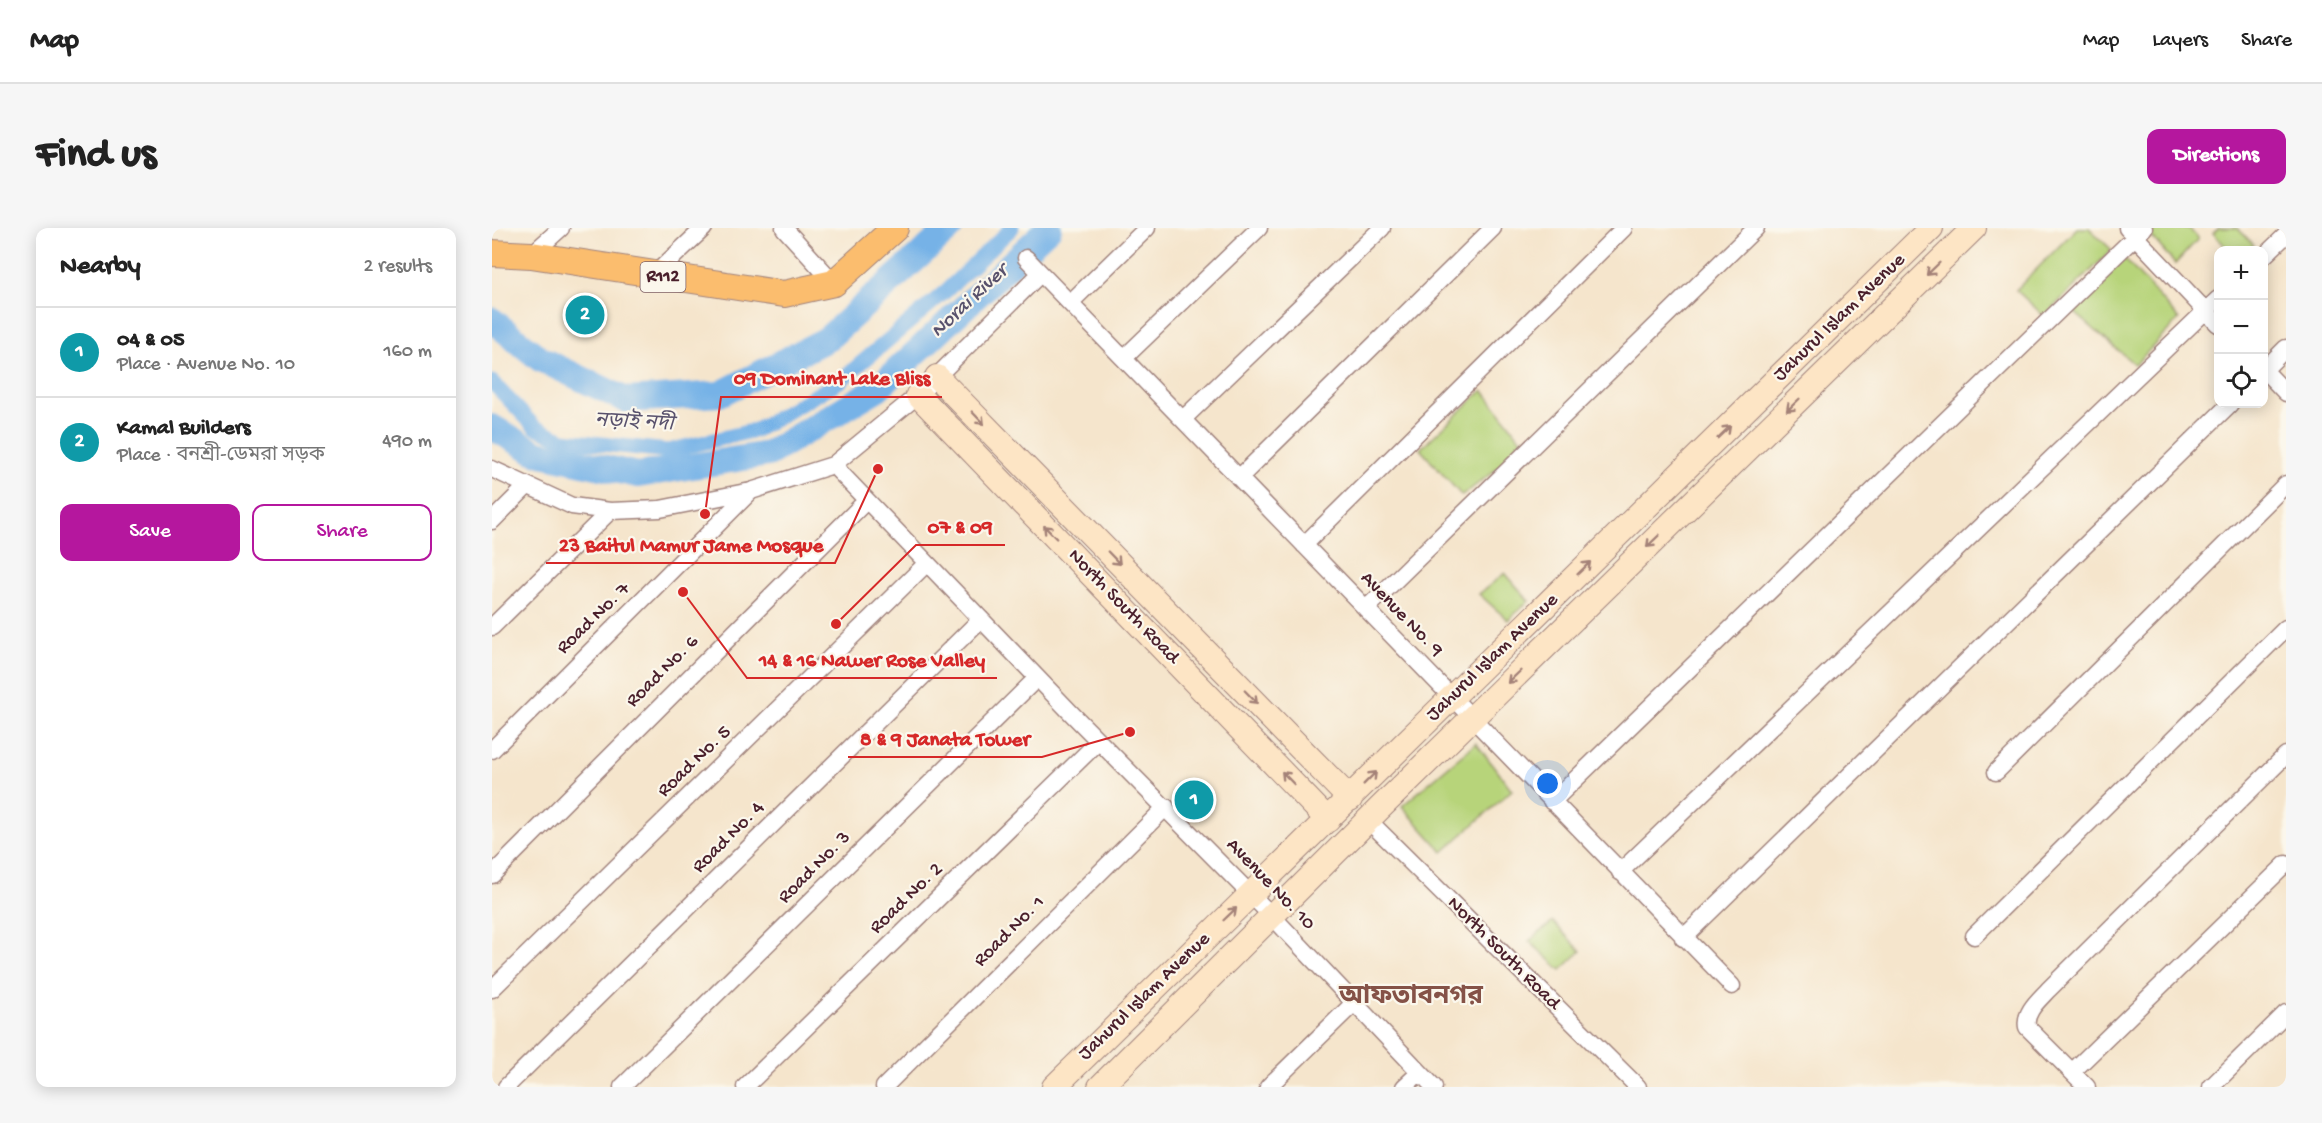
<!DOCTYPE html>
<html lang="en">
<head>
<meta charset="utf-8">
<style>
	:root { --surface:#fff; --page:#f6f6f6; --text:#222; --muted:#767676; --line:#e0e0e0; --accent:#b5179e }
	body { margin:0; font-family:"Gochi Hand","Noto Sans Bengali",sans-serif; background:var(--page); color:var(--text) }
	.controls { position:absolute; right:18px; top:18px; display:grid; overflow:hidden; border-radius:12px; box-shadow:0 3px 15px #0003 }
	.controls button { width:54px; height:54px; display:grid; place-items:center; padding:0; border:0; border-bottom:2px solid var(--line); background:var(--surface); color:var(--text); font:30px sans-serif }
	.you { position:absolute; left:1056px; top:556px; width:21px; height:21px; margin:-15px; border:4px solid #fff; border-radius:50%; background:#1a73e8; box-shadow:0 0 0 9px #1a73e833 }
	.badge { display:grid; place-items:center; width:39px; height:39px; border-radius:50%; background:var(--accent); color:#fff; font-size:20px; font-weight:700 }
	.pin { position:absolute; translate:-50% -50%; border:3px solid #fff; box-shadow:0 2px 6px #0006 }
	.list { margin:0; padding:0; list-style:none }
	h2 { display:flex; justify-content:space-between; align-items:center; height:78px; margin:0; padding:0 24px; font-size:26px }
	h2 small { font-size:20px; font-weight:400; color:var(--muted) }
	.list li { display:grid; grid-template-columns:39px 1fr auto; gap:18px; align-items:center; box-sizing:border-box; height:90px; padding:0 24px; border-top:2px solid var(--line) }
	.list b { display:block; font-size:22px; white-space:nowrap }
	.list p { margin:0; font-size:20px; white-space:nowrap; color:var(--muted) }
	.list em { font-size:20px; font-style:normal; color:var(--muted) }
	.actions { display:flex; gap:12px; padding:18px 24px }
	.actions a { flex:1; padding:14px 0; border:2px solid var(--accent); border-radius:12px; text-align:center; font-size:21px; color:var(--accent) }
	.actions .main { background:var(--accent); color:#fff }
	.icon { flex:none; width:33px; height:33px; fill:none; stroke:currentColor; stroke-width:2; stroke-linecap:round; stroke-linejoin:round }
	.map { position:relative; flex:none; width:1794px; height:859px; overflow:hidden; border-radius:12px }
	header { display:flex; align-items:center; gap:36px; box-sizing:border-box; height:84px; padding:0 30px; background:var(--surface); border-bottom:2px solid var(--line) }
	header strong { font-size:28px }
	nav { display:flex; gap:33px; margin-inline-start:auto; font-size:21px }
	.intro { display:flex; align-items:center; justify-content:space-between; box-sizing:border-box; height:144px; padding:0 36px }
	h1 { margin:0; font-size:42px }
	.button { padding:15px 27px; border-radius:12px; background:var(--accent); color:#fff; font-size:21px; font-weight:700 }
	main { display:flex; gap:36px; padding:0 36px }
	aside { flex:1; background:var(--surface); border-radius:12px; box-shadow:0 3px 15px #0003 }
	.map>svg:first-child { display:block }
</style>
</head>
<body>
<header>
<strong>Map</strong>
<nav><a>Map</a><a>Layers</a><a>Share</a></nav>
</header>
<div class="intro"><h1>Find us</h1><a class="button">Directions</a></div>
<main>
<aside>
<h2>Nearby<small>2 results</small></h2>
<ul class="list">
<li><span class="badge" style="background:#0f9aa8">1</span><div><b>04 &amp; 05</b><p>Place · Avenue No. 10</p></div><em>160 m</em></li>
<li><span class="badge" style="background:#0f9aa8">2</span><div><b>Kamal Builders</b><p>Place · বনশ্রী-ডেমরা সড়ক</p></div><em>490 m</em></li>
</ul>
<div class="actions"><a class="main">Save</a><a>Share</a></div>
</aside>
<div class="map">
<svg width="1794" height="859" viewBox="0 0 1794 859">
	<rect width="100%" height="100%" fill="#fbf7ec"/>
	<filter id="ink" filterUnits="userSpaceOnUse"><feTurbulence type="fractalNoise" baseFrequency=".0167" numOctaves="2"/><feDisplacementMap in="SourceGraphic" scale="12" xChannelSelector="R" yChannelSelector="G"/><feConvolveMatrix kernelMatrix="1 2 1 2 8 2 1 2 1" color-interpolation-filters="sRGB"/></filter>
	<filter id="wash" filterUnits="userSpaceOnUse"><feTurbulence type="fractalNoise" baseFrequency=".008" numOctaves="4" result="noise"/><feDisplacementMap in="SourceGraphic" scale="24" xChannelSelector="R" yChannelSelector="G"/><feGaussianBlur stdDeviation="1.35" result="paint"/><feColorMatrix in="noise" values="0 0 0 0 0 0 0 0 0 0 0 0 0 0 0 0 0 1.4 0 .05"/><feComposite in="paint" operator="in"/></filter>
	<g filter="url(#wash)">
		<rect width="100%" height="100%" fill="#f5e5cc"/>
		<!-- green -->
		<path fill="#b7d47a" stroke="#807a52" stroke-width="1.5" d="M 1585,0 L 1597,0 L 1620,22 L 1552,88 L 1524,62 Z
			M 1661,0 L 1697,0 L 1706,11 L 1683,36 L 1656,4 Z
			M 1727,0 L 1745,0 L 1762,17 L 1755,22 L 1737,22 L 1721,5 Z
			M 1632,30 L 1687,91 L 1643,137 L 1581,83 Z
			M 991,162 L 1034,218 L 970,268 L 928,221 Z
			M 1013,345 L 1037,373 L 1016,392 L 987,366 Z
			M 984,515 L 1020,562 L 951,624 L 910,578 Z
			M 1061,694 L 1089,723 L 1069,742 L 1037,713 Z"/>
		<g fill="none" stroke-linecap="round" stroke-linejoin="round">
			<!-- canal -->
			<path stroke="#76b2e7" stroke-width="15" d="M 0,154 L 43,199 L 72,212 L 176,223 L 264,202 L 348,153 L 454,63 L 520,0"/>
			<!-- river -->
			<path stroke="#76b2e7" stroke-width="26" d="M 0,92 L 48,131 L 134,172 L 228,166 L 335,111 L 458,0
				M 0,199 L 45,225 L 146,247 L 276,226 L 386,160 L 557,0"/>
		</g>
	</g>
	<g filter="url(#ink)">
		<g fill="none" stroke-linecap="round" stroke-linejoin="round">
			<!-- street casing -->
			<g stroke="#a0827c" stroke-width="19">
				<path id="street" d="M 292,0 L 342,55
					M 1635,0 L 1726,96
					M 39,27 L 69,0
					M 1772,28 L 1794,7
					M 534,30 L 1240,758
					M 162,47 L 212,0
					M 578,75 L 655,0
					M 632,130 L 767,0
					M 1772,142 L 1794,165
					M 1772,142 L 1794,120
					M 691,191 L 890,0
					M 341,237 L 582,488 L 780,688 L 942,859
					M 0,241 L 80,278 L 118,283 L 168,281 L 259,263 L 341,237 L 426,167 L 548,46
					M 747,250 L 1001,0
					M 0,293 L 35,258
					M 812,317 L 1132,0
					M 874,381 L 1264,0
					M 0,399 L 118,283
					M 0,522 L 259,263
					M 1504,544 L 1794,256
					M 1060,574 L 1652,0
					M 876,592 L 1146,859
					M 1128,644 L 1726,71
					M 0,647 L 374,273
					M 1482,708 L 1794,400
					M 1191,710 L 1738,176
					M 0,761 L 434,336
					M 1580,844 L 1535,799 C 1532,784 1547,772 1556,762 L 1794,527
					M 14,859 L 489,391
					M 130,859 L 545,450
					M 253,859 L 606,514
					M 392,859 L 674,579
					M 776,859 L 862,775
					M 912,859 L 927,845
					M 1595,859 L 1580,844 L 1794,636
					M 1719,859 L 1794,785"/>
			</g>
			<!-- secondary casing -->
			<g stroke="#a0827c" stroke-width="26">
				<path id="secondary" d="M 445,149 L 858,571
					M 426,167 L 836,592
					M 562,859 L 1439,0
					M 608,859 L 887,581 L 1482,0"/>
			</g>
			<!-- primary casing -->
			<g stroke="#a0827c" stroke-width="28">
				<path id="primary" d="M 0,25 L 39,27 L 292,66 L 342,55 L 403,0"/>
			</g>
			<!-- street -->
			<use href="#street" stroke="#fff" stroke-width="16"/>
			<!-- secondary -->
			<use href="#secondary" stroke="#fde5c5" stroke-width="24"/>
			<!-- primary -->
			<use href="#primary" stroke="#fbbd6e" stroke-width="26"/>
		</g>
		<!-- one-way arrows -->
		<defs><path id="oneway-shaft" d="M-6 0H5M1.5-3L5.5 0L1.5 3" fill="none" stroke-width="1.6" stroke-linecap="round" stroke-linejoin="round" transform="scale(1.5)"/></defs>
		<g stroke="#a48278">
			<use href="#oneway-shaft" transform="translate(1441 41) rotate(136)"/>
			<use href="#oneway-shaft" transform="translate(1301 177) rotate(136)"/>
			<use href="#oneway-shaft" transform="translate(486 190) rotate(46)"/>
			<use href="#oneway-shaft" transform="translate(1232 204) rotate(-44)"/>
			<use href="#oneway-shaft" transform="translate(558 304) rotate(-134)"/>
			<use href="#oneway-shaft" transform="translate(1161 313) rotate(136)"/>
			<use href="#oneway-shaft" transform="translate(622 330) rotate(46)"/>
			<use href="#oneway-shaft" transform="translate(1092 340) rotate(-44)"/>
			<use href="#oneway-shaft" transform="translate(1022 449) rotate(136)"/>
			<use href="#oneway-shaft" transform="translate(759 469) rotate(46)"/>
			<use href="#oneway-shaft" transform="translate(796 550) rotate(-134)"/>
			<use href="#oneway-shaft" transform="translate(878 550) rotate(-45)"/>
			<use href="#oneway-shaft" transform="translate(738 686) rotate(-44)"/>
		</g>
	</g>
	<g text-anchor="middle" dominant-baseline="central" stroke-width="4.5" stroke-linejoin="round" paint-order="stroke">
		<!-- shield labels -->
		<rect fill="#fbf7ec" stroke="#7f6065" stroke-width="1.5" x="148.5" y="34" width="45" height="30" rx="4.5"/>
		<g font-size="18" font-weight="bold" fill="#4a1f2b">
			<text x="171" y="49">R112</text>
		</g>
		<!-- street labels -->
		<g font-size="20" fill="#4a1f2b" stroke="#fbf7ec">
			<text transform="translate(1348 90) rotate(-44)">Jahurul Islam Avenue</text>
			<text transform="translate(631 379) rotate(46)">North South Road</text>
			<text transform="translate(909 387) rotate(46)">Avenue No. 9</text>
			<text transform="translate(102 391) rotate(-44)">Road No. 7</text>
			<text transform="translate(1001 430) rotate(-44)">Jahurul Islam Avenue</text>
			<text transform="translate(171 444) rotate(-45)">Road No. 6</text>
			<text transform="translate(203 534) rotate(-44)">Road No. 5</text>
			<text transform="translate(237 610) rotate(-45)">Road No. 4</text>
			<text transform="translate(323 640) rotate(-45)">Road No. 3</text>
			<text transform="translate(778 657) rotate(46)">Avenue No. 10</text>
			<text transform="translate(415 671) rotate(-44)">Road No. 2</text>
			<text transform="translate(518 704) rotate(-45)">Road No. 1</text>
			<text transform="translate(1011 726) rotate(45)">North South Road</text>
			<text transform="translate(653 769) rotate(-44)">Jahurul Islam Avenue</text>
		</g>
		<!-- water labels -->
		<g font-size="21" font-style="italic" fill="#59526d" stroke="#fbf7ec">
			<text transform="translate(478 74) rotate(-43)">Norai River</text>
			<text transform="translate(142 196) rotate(3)">নড়াই নদী</text>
		</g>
		<!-- district labels -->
		<g font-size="26" font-weight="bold" fill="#855247" stroke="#fbf7ec">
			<text x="919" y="770">আফতাবনগর</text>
		</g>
	</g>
	<!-- callouts -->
	<path fill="none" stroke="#d62828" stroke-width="2" d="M213 286L229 169H450M344 396L424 317H513M386 241L343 335H54M191 364L255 450H505M638 504L550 529H356"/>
	<g fill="#d62828" stroke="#fbf7ec" stroke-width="2">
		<circle cx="213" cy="286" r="6"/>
		<circle cx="344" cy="396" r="6"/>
		<circle cx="386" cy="241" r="6"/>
		<circle cx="191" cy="364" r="6"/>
		<circle cx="638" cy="504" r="6"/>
	</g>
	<g font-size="21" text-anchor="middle" font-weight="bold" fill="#d62828" stroke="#fbf7ec" stroke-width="4.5" stroke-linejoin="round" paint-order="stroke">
		<text x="340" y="156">09 Dominant Lake Bliss</text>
		<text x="468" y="305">07 &amp; 09</text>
		<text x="199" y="323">23 Baitul Mamur Jame Mosque</text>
		<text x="380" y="438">14 &amp; 16 Nawer Rose Valley</text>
		<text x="453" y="517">8 &amp; 9 Janata Tower</text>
	</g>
</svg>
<div class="controls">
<button>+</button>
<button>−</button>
<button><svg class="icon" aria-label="locate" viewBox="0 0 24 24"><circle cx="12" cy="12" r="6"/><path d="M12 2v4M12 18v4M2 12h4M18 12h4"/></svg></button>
</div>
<div class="you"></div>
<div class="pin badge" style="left:702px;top:572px;background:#0f9aa8">1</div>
<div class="pin badge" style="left:93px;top:87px;background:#0f9aa8">2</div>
</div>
</main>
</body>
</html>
